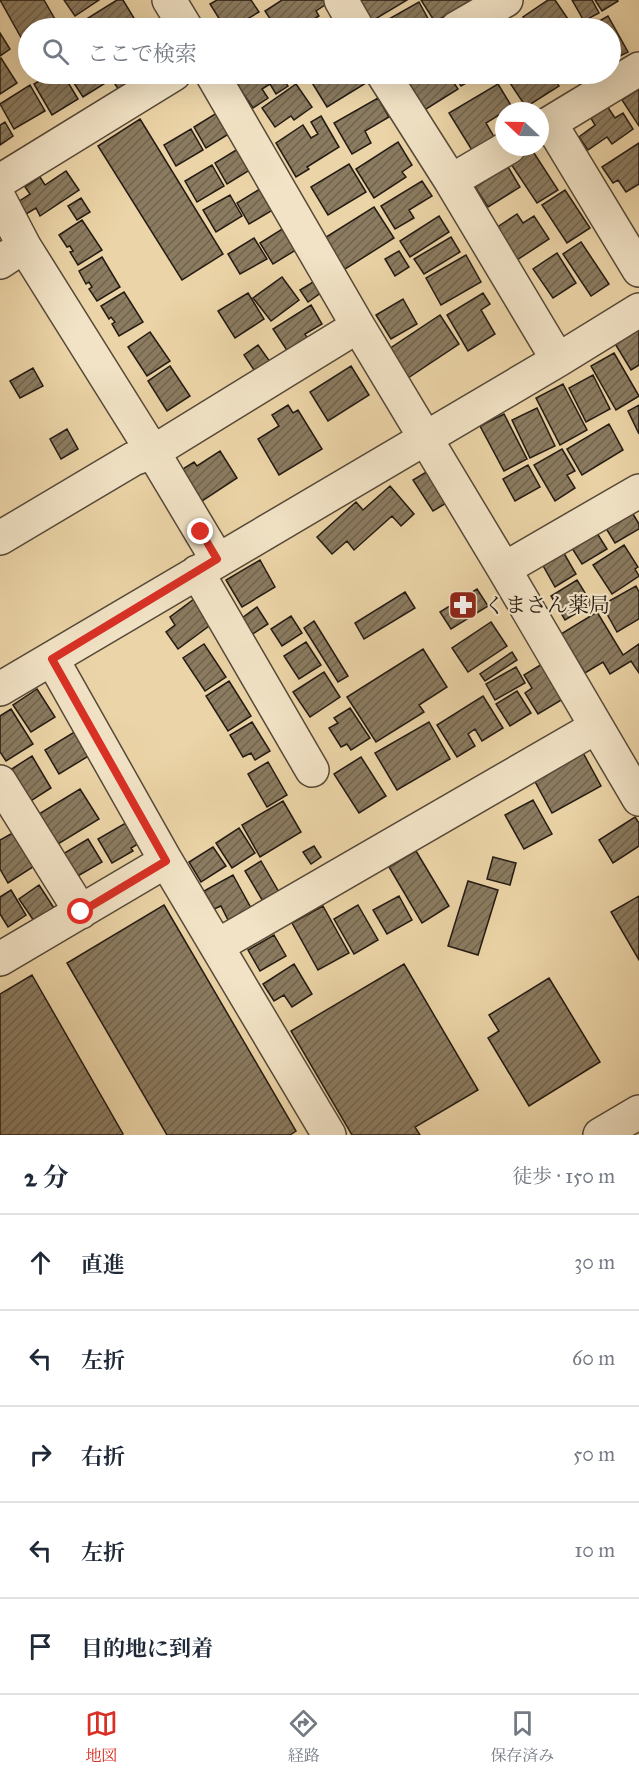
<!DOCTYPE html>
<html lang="ja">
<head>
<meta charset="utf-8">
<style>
	:root { --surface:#fff; --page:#f6f6f7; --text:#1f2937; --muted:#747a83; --line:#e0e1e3; --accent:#d93025 }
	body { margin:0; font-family:"IM FELL Great Primer","Noto Serif JP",serif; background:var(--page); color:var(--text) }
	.compass { position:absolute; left:495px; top:102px; width:54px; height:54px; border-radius:50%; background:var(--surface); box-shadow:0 6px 24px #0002; rotate:292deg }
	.stop { position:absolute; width:18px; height:18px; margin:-14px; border:4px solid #d93025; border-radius:50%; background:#fff }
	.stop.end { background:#d93025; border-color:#fff; box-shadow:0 2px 6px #0008 }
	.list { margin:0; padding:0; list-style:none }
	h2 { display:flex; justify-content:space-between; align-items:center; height:78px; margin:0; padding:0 24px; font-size:26px }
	h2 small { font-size:20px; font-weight:400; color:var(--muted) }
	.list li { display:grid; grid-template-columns:39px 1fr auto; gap:18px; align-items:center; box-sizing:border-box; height:96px; padding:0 24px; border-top:2px solid var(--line) }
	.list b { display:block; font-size:22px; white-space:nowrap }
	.list em { font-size:20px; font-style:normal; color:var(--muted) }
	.icon { flex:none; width:33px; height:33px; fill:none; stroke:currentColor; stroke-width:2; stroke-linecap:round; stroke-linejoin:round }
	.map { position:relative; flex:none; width:639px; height:1135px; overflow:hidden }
	.search { position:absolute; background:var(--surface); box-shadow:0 6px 24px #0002; left:18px; right:18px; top:18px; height:66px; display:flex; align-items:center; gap:15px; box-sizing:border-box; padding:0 21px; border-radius:33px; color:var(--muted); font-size:22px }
	.sheet { height:558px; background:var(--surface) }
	nav { display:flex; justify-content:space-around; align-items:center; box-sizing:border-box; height:84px; border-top:2px solid var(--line); background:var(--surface); font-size:16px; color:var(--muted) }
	nav a { display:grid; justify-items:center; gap:3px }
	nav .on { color:var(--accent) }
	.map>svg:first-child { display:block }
</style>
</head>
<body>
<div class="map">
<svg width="639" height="1135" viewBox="0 0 639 1135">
	<defs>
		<pattern id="building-hatch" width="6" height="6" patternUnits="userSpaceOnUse" patternTransform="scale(1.5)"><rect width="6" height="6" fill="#8b7b60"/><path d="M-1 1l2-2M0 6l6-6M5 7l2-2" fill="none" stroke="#71644e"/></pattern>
	</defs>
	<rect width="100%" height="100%" fill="#ebd4a7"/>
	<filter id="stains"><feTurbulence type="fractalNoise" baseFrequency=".00333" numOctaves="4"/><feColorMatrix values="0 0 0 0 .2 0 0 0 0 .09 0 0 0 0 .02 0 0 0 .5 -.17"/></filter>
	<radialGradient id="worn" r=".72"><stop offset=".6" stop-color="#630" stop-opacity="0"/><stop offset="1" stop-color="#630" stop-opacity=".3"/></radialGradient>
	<!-- building -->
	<path fill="url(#building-hatch)" stroke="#241b13" stroke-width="1.5" d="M 0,0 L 44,0 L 60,28 L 28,28 L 28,50 Z
		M 64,0 L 99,0 L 75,16 Z
		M 117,0 L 123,0 L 140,28 L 83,28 L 80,23 Z
		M 217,0 L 251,0 L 259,12 L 232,28 L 225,28 L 210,4 Z
		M 282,0 L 330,0 L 331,1 L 316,11 L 319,16 L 300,28 L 276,28 L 265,11 Z
		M 359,0 L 407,0 L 372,21 Z
		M 421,0 L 472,0 L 435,22 Z
		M 548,0 L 555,0 L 572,25 L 566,28 L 530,28 L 523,17 Z
		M 572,0 L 592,0 L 599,13 L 584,21 Z
		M 595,0 L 617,0 L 618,1 L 602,11 Z
		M 419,2 L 432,26 L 428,28 L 382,28 L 380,24 Z
		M 608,16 L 628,52 L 610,61 L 610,28 L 587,28 Z
		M 265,19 L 270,28 L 248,28 Z
		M 0,33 L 10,49 L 0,56 Z
		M 1,58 L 17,83 L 0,94 L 0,59 Z
		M 51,74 L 63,74 L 78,99 L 52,115 L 34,84 Z
		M 68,74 L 102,74 L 107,82 L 83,97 Z
		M 108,74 L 145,74 L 119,90 Z
		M 249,74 L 279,74 L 288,86 L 276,94 L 270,84 L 262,89 L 268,98 L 253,108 L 236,83 Z
		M 324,74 L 361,74 L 366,83 L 327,107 L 311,81 Z
		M 413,74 L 448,74 L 458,89 L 423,111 L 404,79 Z
		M 453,74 L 482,74 L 461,86 Z
		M 525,74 L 551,74 L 559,86 L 526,107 L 510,83 Z
		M 296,84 L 312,107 L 294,120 L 291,116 L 275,127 L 262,108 Z
		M 498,84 L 512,107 L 486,123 L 497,142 L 475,155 L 449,113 Z
		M 30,85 L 45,111 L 14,129 L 0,104 Z
		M 639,89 L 639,126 L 622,100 Z
		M 378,98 L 389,117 L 365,131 L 371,143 L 352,154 L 334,123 Z
		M 605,103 L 615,118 L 623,113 L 633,129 L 612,144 L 607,137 L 588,150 L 579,137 L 595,125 L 589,115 Z
		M 220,111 L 232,132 L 206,148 L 194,127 Z
		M 321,116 L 339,147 L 307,167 L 309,169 L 296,177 L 276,143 L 303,125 L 311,138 L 318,134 L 311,122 Z
		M 140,119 L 223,254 L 182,280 L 98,146 Z
		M 5,122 L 13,136 L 0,145 L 0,125 Z
		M 191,129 L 203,150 L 176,166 L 164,145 Z
		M 398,142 L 412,165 L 402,172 L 406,177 L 374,198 L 356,169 Z
		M 639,143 L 639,184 L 626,192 L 618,180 L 613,183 L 602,167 Z
		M 241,147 L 253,168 L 227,184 L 215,163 Z
		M 532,150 L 558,190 L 537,203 L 511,164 Z
		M 349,164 L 366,192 L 328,215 L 311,187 Z
		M 212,165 L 224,186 L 197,202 L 185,181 Z
		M 508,167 L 520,187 L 488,207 L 475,187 Z
		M 66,171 L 79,190 L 40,216 L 36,208 L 26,214 L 18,202 L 30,194 L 25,187 L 40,177 L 45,185 Z
		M 422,181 L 432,196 L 409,210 L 414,218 L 395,229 L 381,206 Z
		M 263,187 L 276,208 L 249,224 L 237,203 Z
		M 565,190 L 590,228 L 567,243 L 542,205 Z
		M 230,195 L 242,216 L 216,232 L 203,210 Z
		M 81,198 L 90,212 L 77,220 L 68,206 Z
		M 374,207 L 394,238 L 342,271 L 323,239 Z
		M 517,214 L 523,223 L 534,216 L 549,239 L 517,260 L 496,228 Z
		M 439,216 L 449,232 L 410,257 L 400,241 Z
		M 82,220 L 102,250 L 78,265 L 70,252 L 73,251 L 70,246 L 67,247 L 59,235 Z
		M 287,226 L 299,248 L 273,264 L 260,243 Z
		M 451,237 L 460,252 L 424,274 L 414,259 Z
		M 254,238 L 267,259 L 240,274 L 228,254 Z
		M 581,242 L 609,284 L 591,296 L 563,254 Z
		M 399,251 L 409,267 L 395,276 L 385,259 Z
		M 557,253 L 576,283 L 553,298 L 533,269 Z
		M 466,255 L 481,282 L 441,305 L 426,278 Z
		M 102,257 L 120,287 L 97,301 L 89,289 L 92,287 L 89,282 L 86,284 L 79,271 Z
		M 282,277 L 299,300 L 271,321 L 253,298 Z
		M 318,279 L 325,290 L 308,302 L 300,290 Z
		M 124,292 L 143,322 L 119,336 L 112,324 L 115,322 L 111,317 L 109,319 L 101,306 Z
		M 248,293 L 264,319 L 235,338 L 218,311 Z
		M 483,293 L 490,304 L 481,310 L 495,334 L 468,351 L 447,315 Z
		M 403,299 L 417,324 L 391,339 L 376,315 Z
		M 311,305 L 322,324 L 305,334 L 310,343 L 290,355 L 273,329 Z
		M 440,315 L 459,344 L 408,378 L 389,349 Z
		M 639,327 L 639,365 L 631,370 L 614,342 Z
		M 150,332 L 170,361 L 147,376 L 128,347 Z
		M 258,345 L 273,366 L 258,376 L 244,355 Z
		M 614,353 L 639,396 L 616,410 L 591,366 Z
		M 170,366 L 190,396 L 167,411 L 148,381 Z
		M 351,366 L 369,395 L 328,421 L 310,392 Z
		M 33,368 L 43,386 L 20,398 L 10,381 Z
		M 593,375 L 610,409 L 586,422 L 569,388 Z
		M 563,384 L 587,430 L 560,445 L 536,398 Z
		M 288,405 L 293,413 L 298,410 L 322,449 L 279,475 L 258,439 L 279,426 L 272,415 Z
		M 639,405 L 639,434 L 628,411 Z
		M 537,408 L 555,446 L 530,458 L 512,420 Z
		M 504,414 L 527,459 L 504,471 L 480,426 Z
		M 609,424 L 623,450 L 582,475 L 567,449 Z
		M 67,429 L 78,449 L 61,459 L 50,439 Z
		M 562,449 L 575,471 L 567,475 L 575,488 L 555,501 L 534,465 Z
		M 220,451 L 237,478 L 196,505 L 175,474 L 194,462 L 197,466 Z
		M 528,465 L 540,487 L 515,501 L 503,479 Z
		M 428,471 L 448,502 L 433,511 L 413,480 Z
		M 390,486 L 414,514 L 401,526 L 392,516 L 354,550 L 347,541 L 332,554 L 317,537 L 356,502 L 363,510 Z
		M 630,509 L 639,524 L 639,529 L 615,543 L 604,525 Z
		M 595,530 L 607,549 L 582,564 L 570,545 Z
		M 624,545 L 638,567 L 635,569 L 639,576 L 612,594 L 593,565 Z
		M 562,550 L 576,574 L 555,587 L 541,562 Z
		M 260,560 L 275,587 L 242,607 L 226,580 Z
		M 577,580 L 592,604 L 565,620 L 551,596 Z
		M 636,586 L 639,592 L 639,619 L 617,632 L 602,605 Z
		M 477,589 L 488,606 L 451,629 L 440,612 Z
		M 405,592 L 415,608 L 364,639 L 355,623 Z
		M 194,599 L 213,623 L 178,649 L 166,632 L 175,625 L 170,617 Z
		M 257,607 L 268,624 L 248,637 L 238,621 Z
		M 597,612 L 623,655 L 639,644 L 639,673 L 631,661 L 610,674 L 603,662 L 585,673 L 561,634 Z
		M 291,616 L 302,633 L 282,646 L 271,629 Z
		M 314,621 L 348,676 L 338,682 L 304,628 Z
		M 491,622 L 507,646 L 468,672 L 452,648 Z
		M 306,642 L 321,665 L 299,679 L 284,656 Z
		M 204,644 L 226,677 L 205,691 L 183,658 Z
		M 423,649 L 447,687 L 419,705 L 424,712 L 376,742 L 347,697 Z
		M 512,652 L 517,660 L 485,681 L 480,674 Z
		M 542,664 L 563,699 L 538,714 L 525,693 L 532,688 L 524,675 Z
		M 516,667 L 525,683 L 495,700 L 486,684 Z
		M 324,672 L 340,697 L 310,717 L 293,692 Z
		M 229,681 L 251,716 L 228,731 L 206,696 Z
		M 37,689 L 55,717 L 31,732 L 13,705 Z
		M 517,691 L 531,713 L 510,726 L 496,704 Z
		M 483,696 L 503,728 L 482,741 L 475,729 L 468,734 L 475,746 L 457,757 L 437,725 Z
		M 350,708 L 370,738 L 351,750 L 347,744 L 341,747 L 329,728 L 338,723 L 334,718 Z
		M 11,709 L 33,744 L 6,761 L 0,752 L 0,716 Z
		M 252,722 L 270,751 L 255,760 L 251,753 L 243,757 L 230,735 Z
		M 429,722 L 450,759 L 397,790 L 375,753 Z
		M 81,728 L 95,752 L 59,774 L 45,750 Z
		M 581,749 L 601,786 L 552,813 L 532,776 Z
		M 32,756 L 51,788 L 26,804 L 7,772 Z
		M 361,757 L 386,796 L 359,813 L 334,774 Z
		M 268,762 L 287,795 L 267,807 L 248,774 Z
		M 80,789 L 99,819 L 53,847 L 34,817 Z
		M 533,800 L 552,834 L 524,849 L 505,815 Z
		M 283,801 L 301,832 L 260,857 L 242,825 Z
		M 635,817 L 639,823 L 639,846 L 613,863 L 599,840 Z
		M 131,820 L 143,841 L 131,848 L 133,851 L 112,863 L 98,839 Z
		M 239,828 L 255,853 L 232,868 L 216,843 Z
		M 18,830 L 39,863 L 8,883 L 0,869 L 0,840 Z
		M 88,839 L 102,862 L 71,880 L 58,857 Z
		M 314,846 L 321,857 L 311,864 L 303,852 Z
		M 213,847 L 226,866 L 201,882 L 189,862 Z
		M 416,851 L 449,906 L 422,923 L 389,867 Z
		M 493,857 L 516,863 L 510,885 L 487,879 Z
		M 261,861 L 280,894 L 264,903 L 245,871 Z
		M 233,875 L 251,908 L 228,920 L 221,906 L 214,909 L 204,891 Z
		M 468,881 L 498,890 L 478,955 L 448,946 Z
		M 39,885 L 56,911 L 36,924 L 19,899 Z
		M 11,890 L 26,915 L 8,927 L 0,914 L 0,897 Z
		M 399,896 L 412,920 L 387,934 L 373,910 Z
		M 639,896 L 639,960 L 611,912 Z
		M 164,905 L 296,1131 L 290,1135 L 167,1135 L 67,963 Z
		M 358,905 L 378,940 L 354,954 L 334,919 Z
		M 323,906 L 349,953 L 318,970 L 292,923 Z
		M 274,935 L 286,956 L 260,971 L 248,950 Z
		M 294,964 L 312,994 L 292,1007 L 284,995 L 274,1001 L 263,984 Z
		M 404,964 L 478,1090 L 415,1127 L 420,1135 L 352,1135 L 291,1031 Z
		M 32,975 L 123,1134 L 121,1135 L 0,1135 L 0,994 Z
		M 549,978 L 600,1062 L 529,1106 L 488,1038 L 499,1031 L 489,1015 Z"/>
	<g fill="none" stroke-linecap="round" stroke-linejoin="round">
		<!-- minor casing -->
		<g stroke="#564938" stroke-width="36">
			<path id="minor" d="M 169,0 L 186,28
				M 341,0 L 357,28
				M 457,28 L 506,0
				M 212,74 L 358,326 L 504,569 L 639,799
				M 383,74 L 451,181 L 558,360
				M 550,123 L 639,270
				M 540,129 L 639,69
				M 0,181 L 174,74
				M 451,181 L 509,147
				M 0,200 L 24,246 L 0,262
				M 0,538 L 133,459 L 153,452 L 24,246
				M 217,559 L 153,452 L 358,326
				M 504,569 L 639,491
				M 197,572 L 312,770
				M 52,659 L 166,861 L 329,1135
				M 0,689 L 558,360 L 639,310
				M 0,782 L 81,912
				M 217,946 L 596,727
				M 0,959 L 166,861
				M 600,1135 L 639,1112"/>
		</g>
		<!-- minor -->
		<use href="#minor" stroke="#f2e3c6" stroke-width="33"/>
	</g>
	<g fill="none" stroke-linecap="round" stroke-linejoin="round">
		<!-- route -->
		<path stroke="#d93025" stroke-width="8" d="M 81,912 L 166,861 L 52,659 L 217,559 L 201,532"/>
	</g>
	<!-- icons -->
	<defs>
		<g id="pharmacy-square" transform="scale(1.5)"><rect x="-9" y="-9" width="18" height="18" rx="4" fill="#8f2418" stroke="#f2e3c6"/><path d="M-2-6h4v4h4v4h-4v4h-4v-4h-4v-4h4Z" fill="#fff"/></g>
	</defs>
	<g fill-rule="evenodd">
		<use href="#pharmacy-square" x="463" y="605"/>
	</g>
	<g text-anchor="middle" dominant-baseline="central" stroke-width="4.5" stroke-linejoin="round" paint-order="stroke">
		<!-- poi labels -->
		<g font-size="21" fill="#241b13" stroke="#f2e3c6" text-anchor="start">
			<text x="484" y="605">くまさん薬局</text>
		</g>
	</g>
	<rect width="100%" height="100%" filter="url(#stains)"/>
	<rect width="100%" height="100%" fill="url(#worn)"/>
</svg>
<svg class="compass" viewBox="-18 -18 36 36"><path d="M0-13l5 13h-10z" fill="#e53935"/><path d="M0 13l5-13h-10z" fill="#747a83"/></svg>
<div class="stop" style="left:81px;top:912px"></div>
<div class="stop end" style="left:201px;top:532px"></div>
<div class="search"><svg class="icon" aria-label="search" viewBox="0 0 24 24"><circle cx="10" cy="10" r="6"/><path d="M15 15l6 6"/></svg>ここで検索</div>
</div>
<section class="sheet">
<h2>2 分<small>徒歩 · 150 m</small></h2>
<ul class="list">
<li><svg class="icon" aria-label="ahead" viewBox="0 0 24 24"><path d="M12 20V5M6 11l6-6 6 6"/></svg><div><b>直進</b></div><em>30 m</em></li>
<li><svg class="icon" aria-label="left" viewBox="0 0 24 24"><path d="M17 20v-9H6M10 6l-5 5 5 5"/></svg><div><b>左折</b></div><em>60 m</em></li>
<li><svg class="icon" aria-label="right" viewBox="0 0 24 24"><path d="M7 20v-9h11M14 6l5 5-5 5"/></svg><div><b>右折</b></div><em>50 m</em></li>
<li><svg class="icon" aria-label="left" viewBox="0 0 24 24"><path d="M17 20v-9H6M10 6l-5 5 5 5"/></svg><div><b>左折</b></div><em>10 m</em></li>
<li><svg class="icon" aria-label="arrive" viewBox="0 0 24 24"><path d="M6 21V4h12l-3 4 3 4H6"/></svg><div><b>目的地に到着</b></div></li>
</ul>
</section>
<nav>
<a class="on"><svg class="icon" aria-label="map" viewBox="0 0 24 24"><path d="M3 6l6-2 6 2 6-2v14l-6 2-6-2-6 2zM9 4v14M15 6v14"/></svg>地図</a>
<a><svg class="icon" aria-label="directions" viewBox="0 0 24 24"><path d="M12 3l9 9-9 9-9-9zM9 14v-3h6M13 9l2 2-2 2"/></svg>経路</a>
<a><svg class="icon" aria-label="saved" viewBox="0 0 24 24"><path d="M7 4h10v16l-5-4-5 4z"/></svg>保存済み</a>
</nav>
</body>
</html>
